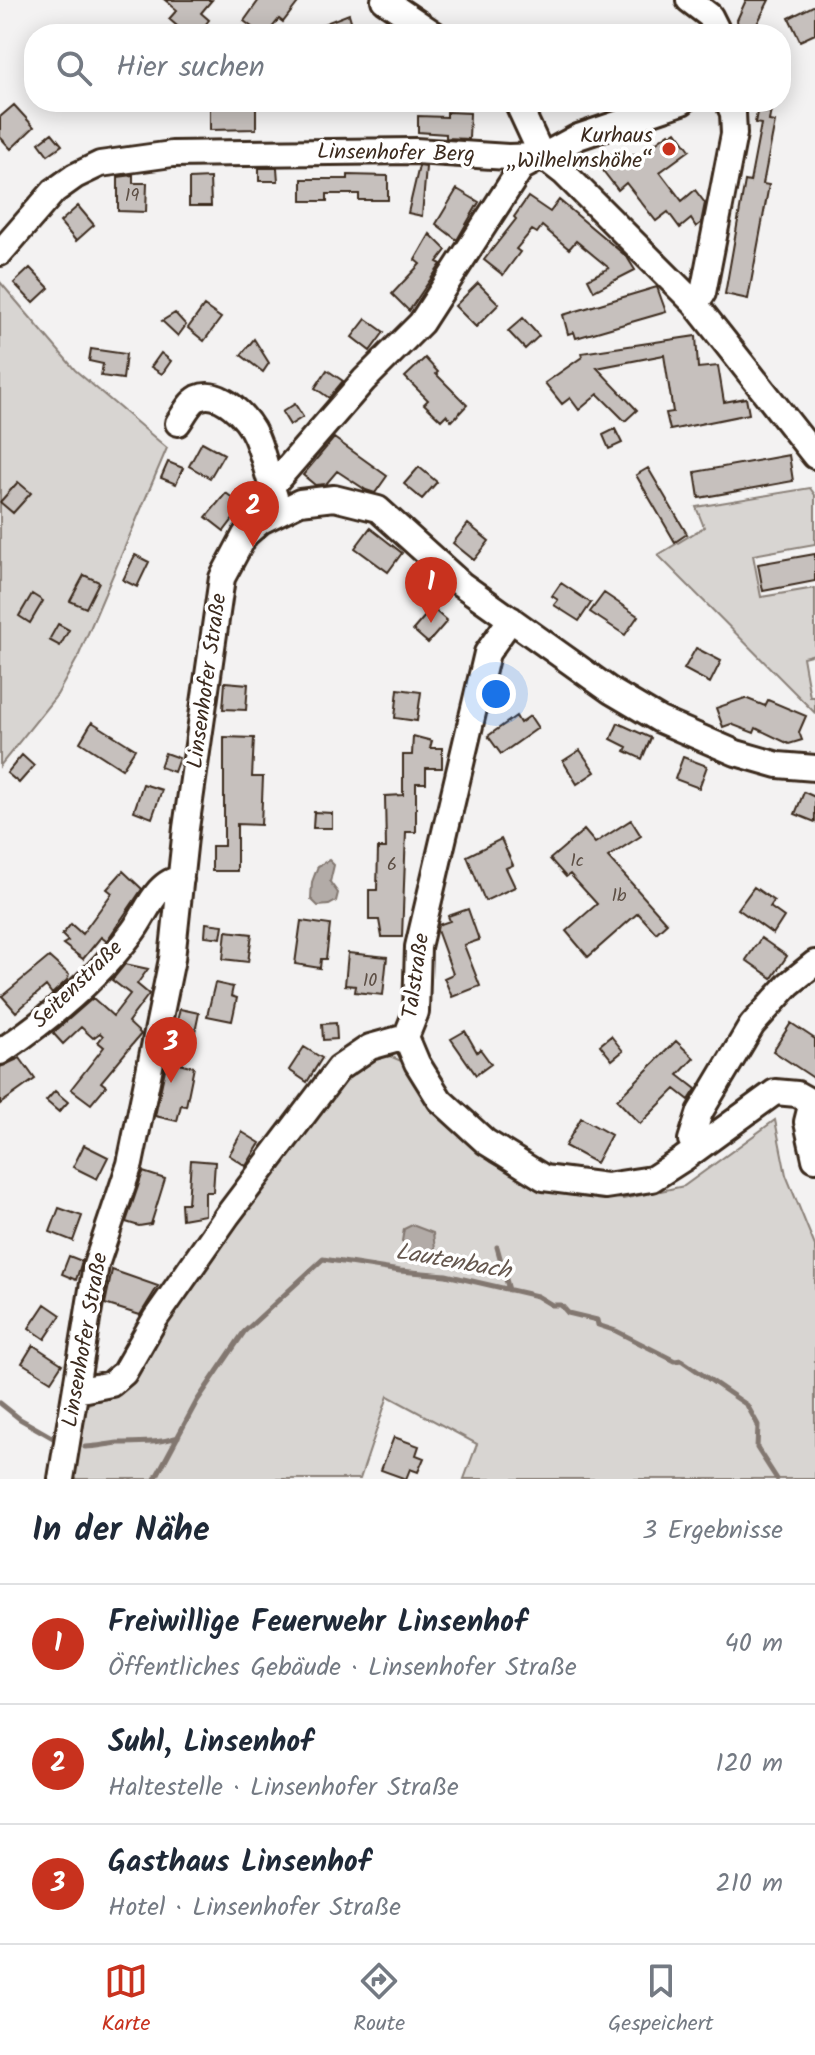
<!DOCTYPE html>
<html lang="de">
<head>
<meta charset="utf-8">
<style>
	:root { --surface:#fff; --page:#f2f2f3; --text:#1f2937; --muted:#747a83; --line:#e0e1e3; --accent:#c8321e }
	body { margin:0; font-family:Kalam,sans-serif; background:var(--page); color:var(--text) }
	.you { position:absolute; left:496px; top:694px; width:28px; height:28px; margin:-20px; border:6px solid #fff; border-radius:50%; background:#1a73e8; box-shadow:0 0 0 12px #1a73e833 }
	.badge { display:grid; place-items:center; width:52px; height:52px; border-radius:50%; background:var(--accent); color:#fff; font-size:26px; font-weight:700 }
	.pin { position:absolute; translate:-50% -66px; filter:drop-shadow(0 2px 4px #0008) }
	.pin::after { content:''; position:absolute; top:42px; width:28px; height:24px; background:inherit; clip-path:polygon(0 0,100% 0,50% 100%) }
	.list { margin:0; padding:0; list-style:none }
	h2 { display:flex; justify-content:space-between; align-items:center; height:104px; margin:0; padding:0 32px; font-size:34px }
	h2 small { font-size:26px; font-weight:400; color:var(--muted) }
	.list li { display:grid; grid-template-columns:52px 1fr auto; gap:24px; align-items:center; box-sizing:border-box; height:120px; padding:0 32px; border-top:2px solid var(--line) }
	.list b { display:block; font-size:30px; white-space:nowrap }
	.list p { margin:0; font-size:26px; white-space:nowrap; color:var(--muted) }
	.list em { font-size:26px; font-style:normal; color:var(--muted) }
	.icon { flex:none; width:44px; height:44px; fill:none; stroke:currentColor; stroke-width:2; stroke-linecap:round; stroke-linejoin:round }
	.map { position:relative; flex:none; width:815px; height:1479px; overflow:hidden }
	.search { position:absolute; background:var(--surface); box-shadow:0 4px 20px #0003; left:24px; right:24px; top:24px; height:88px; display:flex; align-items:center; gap:20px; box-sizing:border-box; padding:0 28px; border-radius:32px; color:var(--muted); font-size:30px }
	.sheet { height:464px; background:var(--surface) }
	nav { display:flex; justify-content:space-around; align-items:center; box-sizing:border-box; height:112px; border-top:2px solid var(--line); background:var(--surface); font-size:22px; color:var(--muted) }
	nav a { display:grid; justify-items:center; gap:4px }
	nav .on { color:var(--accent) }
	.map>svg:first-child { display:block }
</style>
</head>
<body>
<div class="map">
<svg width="815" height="1479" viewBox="0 0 815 1479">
	<rect width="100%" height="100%" fill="#f3f2f2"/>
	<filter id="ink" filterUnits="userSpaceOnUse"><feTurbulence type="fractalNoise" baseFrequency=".0125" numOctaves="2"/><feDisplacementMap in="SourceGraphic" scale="16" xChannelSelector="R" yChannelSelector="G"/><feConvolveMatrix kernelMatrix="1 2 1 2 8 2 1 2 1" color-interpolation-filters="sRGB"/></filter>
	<g filter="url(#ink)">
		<!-- green -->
		<path fill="#d8d5d2" stroke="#8a8078" stroke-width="2" d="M 0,282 L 75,370 L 167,448 L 78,657 L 57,695 L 0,766 Z
			M 810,488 L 815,495 L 815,544 L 753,555 L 761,597 L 815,588 L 815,654 L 803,657 L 810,697 L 815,697 L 815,713 L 658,555 L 704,527 L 696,507 Z
			M 383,1053 L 408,1064 L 440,1115 L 491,1162 L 537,1186 L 623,1199 L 684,1186 L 775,1120 L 786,1175 L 815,1246 L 815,1479 L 464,1479 L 477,1444 L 388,1396 L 360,1479 L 61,1479 L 83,1406 L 121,1391 L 228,1230 L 350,1075 Z"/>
		<!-- water -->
		<path fill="#b2aba7" stroke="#827770" stroke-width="2" d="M 329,860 L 334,865 L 330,882 L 338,893 L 336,901 L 329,905 L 318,906 L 311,899 L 312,882 L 318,866 Z
			M 412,1225 L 433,1233 L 435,1249 L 421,1261 L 411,1258 L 402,1241 L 404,1229 Z"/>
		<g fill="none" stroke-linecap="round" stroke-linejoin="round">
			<!-- stream -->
			<path stroke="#827770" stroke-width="5" d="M 497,1247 L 509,1290
				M 0,1403 L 20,1419 L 55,1439
				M 85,1447 C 97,1447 107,1444 118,1443 C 139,1442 157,1444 178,1437
				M 155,1479 L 197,1401 L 244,1332 L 323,1259 L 400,1271 L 446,1275 L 537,1296 L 552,1305 L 561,1305 L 568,1313 L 597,1320 L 598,1325 L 616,1331 L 675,1361 L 681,1360 L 747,1405 L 758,1425 L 757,1448 L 777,1479"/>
		</g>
		<!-- building -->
		<path fill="#c6c0bd" stroke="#3b2a1e" stroke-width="2" d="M 165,0 L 212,0 L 201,13 L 209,20 L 198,34 L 171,34 L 177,26 L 169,19 L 177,10 Z
			M 259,0 L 300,0 L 283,22 L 279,19 L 267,34 L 261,34 L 244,21 Z
			M 746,0 L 769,0 L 752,34 L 739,34 L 737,20 Z
			M 815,5 L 815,34 L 800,41 L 789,18 Z
			M 349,14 L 355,34 L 327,34 L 323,24 Z
			M 210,102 L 256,102 L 256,129 L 210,130 Z
			M 14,105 L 34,127 L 11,149 L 0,137 L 0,117 Z
			M 758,107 L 771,109 L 769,121 L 775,122 L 763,184 L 769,185 L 748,299 L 725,294 L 745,181 L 750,182 L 761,124 L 755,123 Z
			M 447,112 L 470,113 L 469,139 L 446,138 L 446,134 L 418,132 L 418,116 L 447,117 Z
			M 676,131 L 690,150 L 660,172 L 682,201 L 695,190 L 705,203 L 701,223 L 696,227 L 691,219 L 680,228 L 668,212 L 656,221 L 626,183 L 618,190 L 600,167 L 587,167 L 594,154 L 616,154 L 624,148 L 628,154 L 640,154 L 669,133 L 670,135 Z
			M 52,133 L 62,145 L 48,155 L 39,143 Z
			M 419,166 L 426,167 L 422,216 L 408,213 Z
			M 259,168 L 277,168 L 278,181 L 259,181 Z
			M 133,175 L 133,183 L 147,183 L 146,212 L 118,211 L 118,177 Z
			M 348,175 L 388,176 L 388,200 L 359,200 L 359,194 L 327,194 L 327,201 L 302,201 L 302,179 L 348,179 Z
			M 210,178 L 211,206 L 189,206 L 189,179 Z
			M 457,189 L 479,202 L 457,240 L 436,224 Z
			M 528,197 L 550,212 L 559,200 L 627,257 L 635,270 L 594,291 L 588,279 L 609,268 L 576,241 L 569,249 L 542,226 L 537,233 L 532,230 L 516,249 L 520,252 L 503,275 L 484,260 L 516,219 L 514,217 Z
			M 78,206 L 94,225 L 76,241 L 60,222 Z
			M 430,234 L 446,250 L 437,262 L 441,264 L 409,311 L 392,294 L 420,264 L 415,260 Z
			M 30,268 L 49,288 L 33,303 L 14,283 Z
			M 478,283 L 499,304 L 476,327 L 455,306 Z
			M 657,287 L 666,312 L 576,338 L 574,332 L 568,334 L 563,315 Z
			M 204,306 L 221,318 L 204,341 L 188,328 Z
			M 175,313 L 186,325 L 178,336 L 162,321 Z
			M 523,318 L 539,336 L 525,349 L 508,331 Z
			M 366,319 L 384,332 L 370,351 L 352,337 Z
			M 696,336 L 698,368 L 718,366 L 724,402 L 746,398 L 749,414 L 670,430 L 666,413 L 673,412 L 664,355 L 597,368 L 637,410 L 625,421 L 598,394 L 579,410 L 570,398 L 562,404 L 545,383 L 582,357 L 581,353 Z
			M 254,339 L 269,363 L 263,372 L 241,355 Z
			M 91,349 L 126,354 L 123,379 L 101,376 L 103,364 L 89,361 Z
			M 161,353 L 171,361 L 162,374 L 151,367 Z
			M 425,358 L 438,372 L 436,374 L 467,405 L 452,421 L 446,415 L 441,420 L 424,404 L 428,400 L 405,377 Z
			M 327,370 L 343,381 L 329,398 L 315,388 Z
			M 295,404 L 303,417 L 290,425 L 282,412 Z
			M 615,429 L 622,443 L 609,449 L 603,435 Z
			M 334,438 L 387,476 L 375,493 L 366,490 L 337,471 L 326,484 L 315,485 L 303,475 Z
			M 202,442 L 224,454 L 210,478 L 189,466 Z
			M 789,455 L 793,481 L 699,498 L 695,472 Z
			M 168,462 L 183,468 L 176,484 L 161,478 Z
			M 419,467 L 437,482 L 422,499 L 404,484 Z
			M 648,468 L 687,534 L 675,542 L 636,475 Z
			M 18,482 L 31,493 L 13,513 L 0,502 Z
			M 226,493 L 243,506 L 224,531 L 206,517 Z
			M 468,524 L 489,541 L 474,560 L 453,543 Z
			M 370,528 L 402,553 L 388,572 L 355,548 Z
			M 815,554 L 815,581 L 763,591 L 758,564 Z
			M 135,555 L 149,562 L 137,587 L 123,580 Z
			M 84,575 L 99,582 L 86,608 L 70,601 Z
			M 561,583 L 591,603 L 579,621 L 554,605 L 558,600 L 552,596 Z
			M 604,593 L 638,616 L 625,635 L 590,612 Z
			M 32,594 L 43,601 L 30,623 L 19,616 Z
			M 432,608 L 447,621 L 428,643 L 413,630 Z
			M 58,624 L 69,630 L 60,646 L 49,640 Z
			M 696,648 L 721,661 L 710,683 L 684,669 Z
			M 225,682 L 248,684 L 246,710 L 223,709 Z
			M 398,689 L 421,692 L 417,721 L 395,718 Z
			M 745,698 L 765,706 L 768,700 L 806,716 L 799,732 L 802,740 L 789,744 L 756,728 L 754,733 L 731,724 L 723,727 L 716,708 Z
			M 516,716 L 520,723 L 530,716 L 538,728 L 501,754 L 488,736 Z
			M 92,722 L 135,749 L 122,769 L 80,742 Z
			M 618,723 L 651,738 L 642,759 L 625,751 L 627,747 L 611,739 Z
			M 413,736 L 432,741 L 430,748 L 442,748 L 442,768 L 426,768 L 426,783 L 416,783 L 416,832 L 406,832 L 402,937 L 382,937 L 379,920 L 369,920 L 369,890 L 377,890 L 378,848 L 386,848 L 385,796 L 403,795 L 403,755 L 412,755 Z
			M 224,737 L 254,738 L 252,777 L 263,777 L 261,825 L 237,824 L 237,871 L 212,871 L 212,846 L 224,846 Z
			M 580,750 L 595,772 L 577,784 L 563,761 Z
			M 165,753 L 179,758 L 174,772 L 160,767 Z
			M 22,755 L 34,766 L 19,783 L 7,773 Z
			M 683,757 L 707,766 L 699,788 L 675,779 Z
			M 143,784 L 162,790 L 152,818 L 134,811 Z
			M 804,792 L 815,797 L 815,822 L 795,814 Z
			M 314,812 L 332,813 L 332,828 L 313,828 Z
			M 631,820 L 641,836 L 608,857 L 667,923 L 656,933 L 638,913 L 588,957 L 566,931 L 597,904 L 570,874 L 566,877 L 550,859 L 584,830 L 595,843 Z
			M 501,839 L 513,865 L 506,868 L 515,887 L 485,901 L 467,856 Z
			M 123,871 L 142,889 L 108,939 L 106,941 L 101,937 L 83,959 L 63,944 L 68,941 L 62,935 L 71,924 L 82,934 L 112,893 L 107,889 Z
			M 754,887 L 774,901 L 770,907 L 784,917 L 773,934 L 738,909 Z
			M 468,909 L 479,940 L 464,945 L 480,986 L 452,997 L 444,978 L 453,974 L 437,930 L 438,925 L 450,921 L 448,916 Z
			M 301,921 L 330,925 L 326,959 L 321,959 L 320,968 L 295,964 Z
			M 206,923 L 223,925 L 221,938 L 205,936 Z
			M 226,931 L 252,934 L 248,962 L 223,959 Z
			M 761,938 L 787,956 L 772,978 L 746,960 Z
			M 348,953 L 387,957 L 383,995 L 355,992 L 356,986 L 345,985 Z
			M 49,957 L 69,975 L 67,980 L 52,994 L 46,986 L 16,1012 L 2,996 Z
			M 125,964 L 148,969 L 137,984 L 149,994 L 128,1022 L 141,1034 L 101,1082 L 106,1086 L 91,1104 L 71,1089 L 104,1047 L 98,1042 L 103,1036 L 100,1033 L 93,1038 L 81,1027 L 63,1044 L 53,1033 L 93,998 L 113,1016 L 130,994 L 112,980 Z
			M 215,983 L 233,987 L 231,996 L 237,998 L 232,1021 L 207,1016 Z
			M 180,1009 L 199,1013 L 194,1037 L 174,1033 Z
			M 336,1023 L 337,1039 L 323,1040 L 322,1024 Z
			M 791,1023 L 815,1039 L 815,1079 L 773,1051 Z
			M 465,1031 L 477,1052 L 480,1049 L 491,1064 L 476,1075 L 451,1039 Z
			M 611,1036 L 623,1051 L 612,1060 L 600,1045 Z
			M 676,1041 L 694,1058 L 678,1075 L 696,1089 L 689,1100 L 675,1089 L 640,1124 L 617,1100 Z
			M 304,1047 L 322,1058 L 307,1082 L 289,1070 Z
			M 20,1058 L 35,1079 L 0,1104 L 0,1067 Z
			M 167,1060 L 194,1067 L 186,1106 L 181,1105 L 177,1121 L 155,1116 Z
			M 55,1091 L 68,1102 L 59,1112 L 46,1101 Z
			M 581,1118 L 611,1135 L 596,1163 L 565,1146 Z
			M 242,1132 L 260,1143 L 246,1166 L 229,1155 Z
			M 84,1145 L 108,1157 L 97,1179 L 73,1167 Z
			M 191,1160 L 215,1162 L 213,1192 L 205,1192 L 205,1215 L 182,1219 L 181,1203 L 188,1203 Z
			M 143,1172 L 165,1179 L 151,1224 L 139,1226 L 126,1222 Z
			M 59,1208 L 82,1216 L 73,1241 L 50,1232 Z
			M 69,1256 L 82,1261 L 76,1280 L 62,1274 Z
			M 112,1270 L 158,1286 L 140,1315 L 105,1304 Z
			M 45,1304 L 61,1315 L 45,1339 L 29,1328 Z
			M 33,1345 L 62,1364 L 51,1381 L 22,1363 Z
			M 394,1437 L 419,1446 L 416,1455 L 424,1458 L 418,1472 L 410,1469 L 406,1479 L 381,1470 Z"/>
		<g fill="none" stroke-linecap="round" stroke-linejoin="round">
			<!-- minor casing -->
			<g stroke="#3b2a1e" stroke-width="30">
				<path id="minor" d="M 384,0 L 434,34
					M 689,0 L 710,16 L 719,34
					M 517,102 L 542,156 L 564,173 L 695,304 L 815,456
					M 0,253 L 54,191 L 75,176 L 100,164 L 172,154 L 415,151 L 508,157 L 539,156
					M 695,304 L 703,293 L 734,134 L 733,113 L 728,102
					M 178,423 C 184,415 189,403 198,398 C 220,388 248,418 256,437 C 264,456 268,477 275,497
					M 271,487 L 364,380 L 421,323 L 521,168 L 578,137 L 682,102
					M 406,1037 L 417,1063 L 440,1100 L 486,1142 L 544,1178 L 606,1186 L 652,1179 L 683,1159 L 775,1092 L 797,1094 L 815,1104
					M 0,1052 C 49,1019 98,978 133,931 C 146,914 157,880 181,879
					M 812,1102 L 807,1122 L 815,1159
					M 696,1149 L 691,1140 L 700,1112 L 752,1025 L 789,984 L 815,963
					M 76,1391 L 111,1384 L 124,1373 L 155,1319 L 227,1216 L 339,1068 L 370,1047 L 406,1037 L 416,1012 L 418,947 L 487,653 L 511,619
					M 61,1479 L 96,1265 L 130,1164 L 172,959 L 186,828 L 222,578 L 245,535 L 261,521 L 300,502 L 334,498 L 378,509 L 461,584 L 611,691 L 660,720 L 736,753 L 778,765 L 815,768"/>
			</g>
			<!-- minor -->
			<use href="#minor" stroke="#fff" stroke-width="24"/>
		</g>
	</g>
	<!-- markers -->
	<circle fill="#c8321e" stroke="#fff" stroke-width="3" cx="669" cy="149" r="8"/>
	<g text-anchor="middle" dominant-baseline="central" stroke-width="7" stroke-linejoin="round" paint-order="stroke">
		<!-- number labels -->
		<g font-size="18" fill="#5e5046">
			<text x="132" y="196">19</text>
			<text x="577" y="861">1c</text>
			<text x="392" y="865">6</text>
			<text x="619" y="896">1b</text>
			<text x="370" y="981">10</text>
		</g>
		<!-- poi labels -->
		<g font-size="22" fill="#3b2a1e" stroke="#fff" text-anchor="end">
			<text x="653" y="136">Kurhaus<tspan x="653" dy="25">„Wilhelmshöhe“</tspan></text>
		</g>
		<!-- street labels -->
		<g font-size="22" fill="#3b2a1e" stroke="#fff">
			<text transform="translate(396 154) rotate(1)">Linsenhofer Berg</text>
			<text transform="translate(208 681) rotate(-82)">Linsenhofer Straße</text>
			<text transform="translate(417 976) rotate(-82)">Talstraße</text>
			<text transform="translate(78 985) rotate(-44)">Seitenstraße</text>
			<text transform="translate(86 1340) rotate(-80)">Linsenhofer Straße</text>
		</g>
		<!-- water labels -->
		<g font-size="24" font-style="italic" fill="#65574e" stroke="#fff">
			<text transform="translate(453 1262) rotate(10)">Lautenbach</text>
		</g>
	</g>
</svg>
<div class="you"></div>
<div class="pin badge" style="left:431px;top:623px">1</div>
<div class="pin badge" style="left:253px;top:547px">2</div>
<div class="pin badge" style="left:171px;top:1083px">3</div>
<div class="search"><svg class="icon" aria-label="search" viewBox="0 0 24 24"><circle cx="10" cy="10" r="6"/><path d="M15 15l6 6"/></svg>Hier suchen</div>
</div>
<section class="sheet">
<h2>In der Nähe<small>3 Ergebnisse</small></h2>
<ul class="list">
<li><span class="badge">1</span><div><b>Freiwillige Feuerwehr Linsenhof</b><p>Öffentliches Gebäude · Linsenhofer Straße</p></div><em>40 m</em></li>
<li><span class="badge">2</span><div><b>Suhl, Linsenhof</b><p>Haltestelle · Linsenhofer Straße</p></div><em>120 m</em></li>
<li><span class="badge">3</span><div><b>Gasthaus Linsenhof</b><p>Hotel · Linsenhofer Straße</p></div><em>210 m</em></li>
</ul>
</section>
<nav>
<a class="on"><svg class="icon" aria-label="map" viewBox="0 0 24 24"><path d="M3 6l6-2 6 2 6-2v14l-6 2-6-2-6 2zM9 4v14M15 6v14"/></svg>Karte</a>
<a><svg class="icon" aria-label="directions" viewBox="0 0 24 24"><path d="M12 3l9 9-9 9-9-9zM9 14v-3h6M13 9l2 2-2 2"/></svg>Route</a>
<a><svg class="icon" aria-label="saved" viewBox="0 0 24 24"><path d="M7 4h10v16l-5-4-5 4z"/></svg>Gespeichert</a>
</nav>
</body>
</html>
